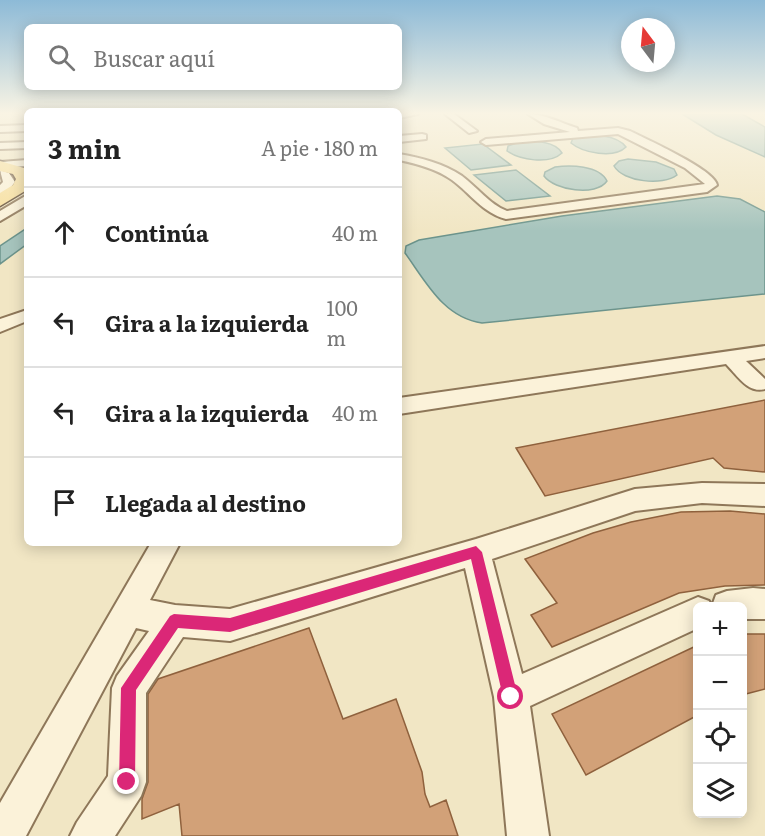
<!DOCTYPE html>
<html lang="es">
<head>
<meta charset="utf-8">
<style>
	:root { --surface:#fff; --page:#f2f2f2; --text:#222; --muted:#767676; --line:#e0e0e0 }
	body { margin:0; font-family:Literata,serif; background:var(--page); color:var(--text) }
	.controls { position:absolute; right:18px; bottom:18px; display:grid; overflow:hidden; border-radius:9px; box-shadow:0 3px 15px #0003 }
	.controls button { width:54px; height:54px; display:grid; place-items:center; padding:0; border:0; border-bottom:2px solid var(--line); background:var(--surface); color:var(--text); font:30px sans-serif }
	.compass { position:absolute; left:621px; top:18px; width:54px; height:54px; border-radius:50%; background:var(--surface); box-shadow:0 3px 15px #0003; rotate:344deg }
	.stop { position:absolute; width:18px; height:18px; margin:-14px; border:4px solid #db2777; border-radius:50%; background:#fff }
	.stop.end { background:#db2777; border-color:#fff; box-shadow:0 2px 6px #0008 }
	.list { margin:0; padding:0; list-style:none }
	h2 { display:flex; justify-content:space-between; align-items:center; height:78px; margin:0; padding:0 24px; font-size:26px }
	h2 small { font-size:20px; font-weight:400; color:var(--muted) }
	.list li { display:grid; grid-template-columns:39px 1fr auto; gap:18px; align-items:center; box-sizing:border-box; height:90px; padding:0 24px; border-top:2px solid var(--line) }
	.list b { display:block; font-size:22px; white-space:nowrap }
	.list em { font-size:20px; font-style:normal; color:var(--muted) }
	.icon { flex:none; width:33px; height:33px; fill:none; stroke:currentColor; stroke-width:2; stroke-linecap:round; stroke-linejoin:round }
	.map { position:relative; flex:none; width:765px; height:836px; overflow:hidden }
	.search { position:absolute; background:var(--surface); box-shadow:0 3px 15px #0003; left:24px; top:24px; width:378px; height:66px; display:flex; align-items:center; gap:15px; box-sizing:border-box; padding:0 21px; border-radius:9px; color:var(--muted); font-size:22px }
	.panel { position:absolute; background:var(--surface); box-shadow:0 3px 15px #0003; left:24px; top:108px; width:378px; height:438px; border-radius:9px }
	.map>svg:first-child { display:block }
</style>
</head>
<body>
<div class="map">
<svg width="765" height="836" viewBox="0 0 765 836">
	<rect width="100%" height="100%" fill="#f1e6c4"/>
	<!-- water -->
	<path fill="#a6c4bd" stroke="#6c948c" stroke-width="1.5" d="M 682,114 L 742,114 L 765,127 L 765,157 L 716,135 Z
		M 580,136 C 594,135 616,134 626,147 C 614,159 583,153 571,143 L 573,138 Z
		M 522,141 C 535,141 555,141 562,153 C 549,165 520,160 507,151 L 508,146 Z
		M 483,144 L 511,165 L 471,170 L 445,148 Z
		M 628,159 L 656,162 L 674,169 L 677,175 C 663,186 623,182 614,166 L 619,161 Z
		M 555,167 C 570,165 599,165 607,181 C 596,197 554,190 544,176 L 545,172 Z
		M 516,170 L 550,196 L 506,201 L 474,175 Z
		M 717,196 L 740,199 L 765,212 L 765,294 L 482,323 C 444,318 426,282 405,253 L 406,246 L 419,240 L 562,216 Z
		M 27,228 L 27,244 L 0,264 L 0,246 Z"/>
	<!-- building -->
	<path fill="#d2a178" stroke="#8f613d" stroke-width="1.5" d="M 765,400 L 765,472 L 724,468 L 713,458 L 545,496 L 516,448 Z
		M 730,511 L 765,514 L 765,585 L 725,586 L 679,593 L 552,647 L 531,615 L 557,603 L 525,559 L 593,533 L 631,522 L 681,512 Z
		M 309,628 L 343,719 L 396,699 L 422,772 L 425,794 L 430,807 L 446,800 L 458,836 L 182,836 L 179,804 L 142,819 L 142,799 L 148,782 L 148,694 L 158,679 Z
		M 742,634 L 765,634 L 765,689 L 742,695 Z
		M 698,645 L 698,715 L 586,775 L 552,714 Z"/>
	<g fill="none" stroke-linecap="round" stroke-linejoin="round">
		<!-- minor casing -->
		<g stroke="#8e7759" stroke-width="4">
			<path id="minor" d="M 399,114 L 418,114 L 399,118 Z
				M 445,114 L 454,114 L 477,131 L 469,133 Z
				M 528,114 C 544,114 561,123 577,128 L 578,131 L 618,128 L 630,131 C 646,139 715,170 717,185 L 707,192 L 506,219 C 483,213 471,194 452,180 C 437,169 418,164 399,160 L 399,154 C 421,158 443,163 462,176 C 477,187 489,204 507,211 L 705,184 L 685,168 L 618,134 L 486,145 L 481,142 L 486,139 L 570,132 L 544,124 Z
				M 27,125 L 27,131 L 0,132 L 0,126 Z
				M 422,134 L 426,135 L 426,139 L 399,142 L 399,136 Z
				M 27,142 L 27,148 L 0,149 L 0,143 Z
				M 27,160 L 27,166 L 0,168 L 0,162 Z
				M 0,170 L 9,173 L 15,182 L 4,196 L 0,197 L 0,185 L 3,182 Z
				M 27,195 L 27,205 L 0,221 L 0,211 Z
				M 27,310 L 27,321 L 0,332 L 0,319 Z
				M 765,346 L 765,358 L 746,361 L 765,379 L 765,389 C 748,394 737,375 726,364 L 399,414 L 399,398 Z
				M 702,483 L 765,484 L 765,506 L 702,503 L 635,511 L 492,559 L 522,674 L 698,597 L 709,601 L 711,606 L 698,606 L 698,628 L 530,706 L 549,836 L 507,836 L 494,697 L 465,568 L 230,641 L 183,637 L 146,693 L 146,782 L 141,796 L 115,836 L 70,836 L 77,822 L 108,776 L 112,688 L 117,676 L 149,631 L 136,628 L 26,836 L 0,836 L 0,803 L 151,543 L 180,543 L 150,600 L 175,605 L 230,609 L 476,539 L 635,489 Z
				M 753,588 L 765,589 L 765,619 L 742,619 L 742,606 L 712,606 L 716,595 L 727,591 Z"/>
		</g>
		<!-- major casing -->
		<g stroke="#5c452d" stroke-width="3">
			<path id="major" d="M 0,161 L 24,168 C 28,173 29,186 25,191 L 0,206 L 0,193 L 13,185 L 16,179 L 13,174 L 0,171 Z"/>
		</g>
		<!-- minor -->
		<use href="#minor" fill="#fbf2d9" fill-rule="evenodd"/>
		<!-- major -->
		<use href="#major" fill="#f7de9a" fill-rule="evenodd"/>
	</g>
	<!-- sky -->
	<linearGradient id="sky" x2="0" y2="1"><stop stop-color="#8dbad7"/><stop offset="0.49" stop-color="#f9f4e4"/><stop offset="1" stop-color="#f9f4e4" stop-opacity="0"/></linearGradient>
	<rect width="765" height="231" fill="url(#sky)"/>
	<!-- route -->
	<path fill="#db2777" d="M 476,546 L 482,552 L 518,697 L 516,702 L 511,704 L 505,702 L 503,697 L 471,559 L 230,632 L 178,628 L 136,690 L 135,782 L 133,788 L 127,790 L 121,788 L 119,782 L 121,688 L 170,616 L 174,614 L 230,618 Z"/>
</svg>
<div class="controls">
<button>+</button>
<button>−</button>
<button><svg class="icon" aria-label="locate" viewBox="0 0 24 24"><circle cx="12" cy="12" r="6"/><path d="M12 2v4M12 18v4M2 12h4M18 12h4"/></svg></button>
<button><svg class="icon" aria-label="layers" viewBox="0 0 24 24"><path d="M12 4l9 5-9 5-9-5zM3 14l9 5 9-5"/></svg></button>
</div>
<svg class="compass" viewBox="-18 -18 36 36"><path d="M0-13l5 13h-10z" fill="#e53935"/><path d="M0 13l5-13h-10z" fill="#767676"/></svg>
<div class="stop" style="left:511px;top:697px"></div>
<div class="stop end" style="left:127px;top:782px"></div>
<div class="search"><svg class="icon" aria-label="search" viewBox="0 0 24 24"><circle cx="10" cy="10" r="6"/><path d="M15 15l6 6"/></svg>Buscar aquí</div>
<section class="panel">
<h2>3 min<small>A pie · 180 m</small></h2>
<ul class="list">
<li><svg class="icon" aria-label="ahead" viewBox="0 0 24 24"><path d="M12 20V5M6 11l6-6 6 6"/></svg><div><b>Continúa</b></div><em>40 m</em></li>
<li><svg class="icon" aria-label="left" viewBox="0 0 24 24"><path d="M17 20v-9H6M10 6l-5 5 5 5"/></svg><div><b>Gira a la izquierda</b></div><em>100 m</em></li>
<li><svg class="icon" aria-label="left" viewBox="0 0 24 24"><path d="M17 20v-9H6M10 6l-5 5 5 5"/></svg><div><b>Gira a la izquierda</b></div><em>40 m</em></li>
<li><svg class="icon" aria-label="arrive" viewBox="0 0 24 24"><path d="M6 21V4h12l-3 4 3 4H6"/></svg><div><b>Llegada al destino</b></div></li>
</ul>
</section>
</div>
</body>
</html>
